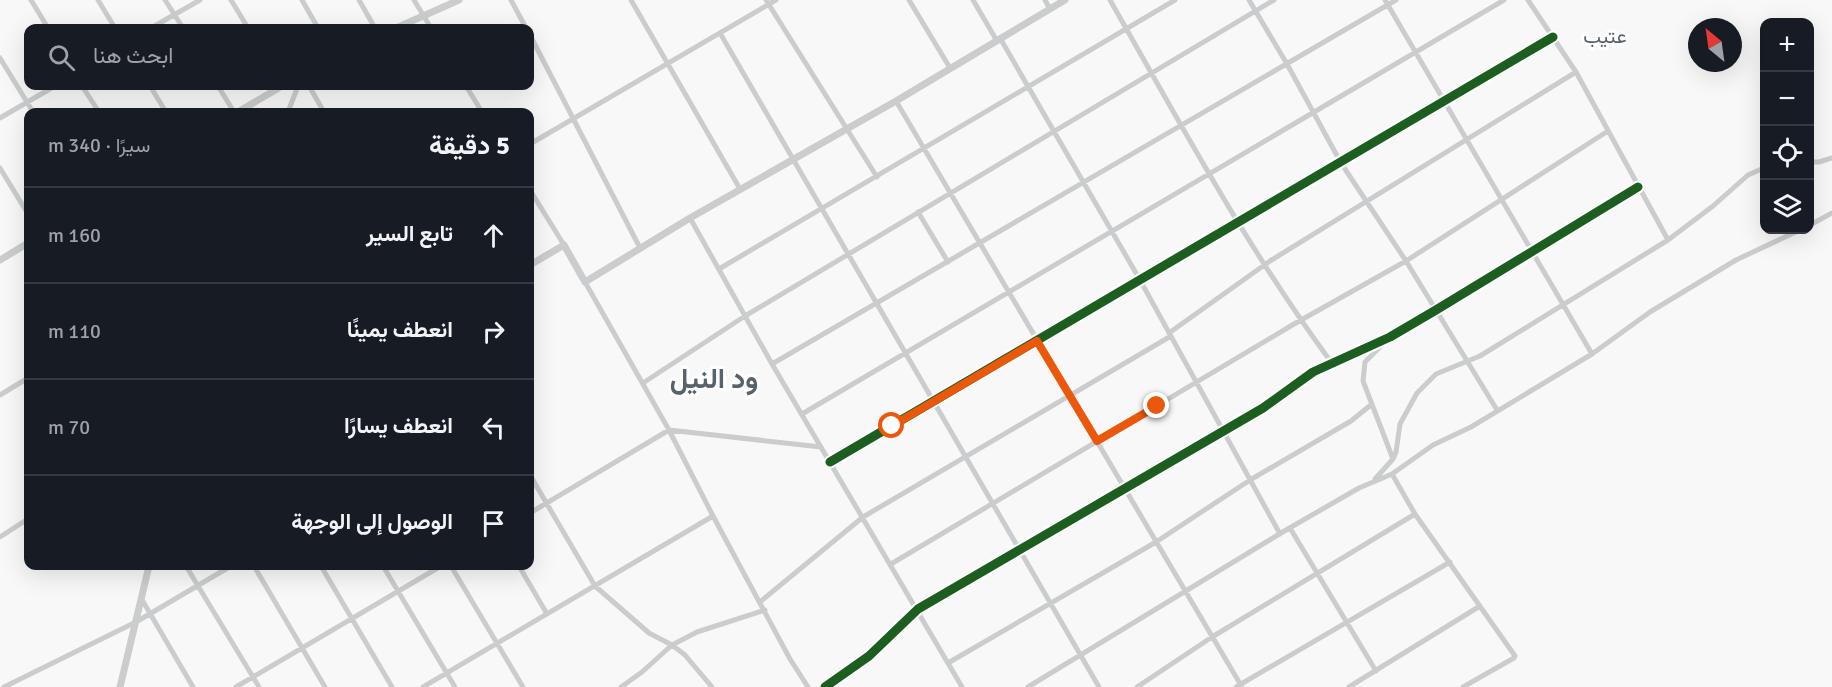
<!DOCTYPE html>
<html lang="ar">
<head>
<meta charset="utf-8">
<style>
	:root { --surface:#171b24; --page:#242831; --text:#f1f3f6; --muted:#9ea1a6; --line:#363941 }
	body { margin:0; font-family:Signika,Vazirmatn,sans-serif; background:var(--page); color:var(--text); direction:rtl }
	.controls { position:absolute; right:18px; top:18px; display:grid; overflow:hidden; border-radius:12px; box-shadow:0 6px 24px #0002 }
	.controls button { width:54px; height:54px; display:grid; place-items:center; padding:0; border:0; border-bottom:2px solid var(--line); background:var(--surface); color:var(--text); font:30px sans-serif }
	.compass { position:absolute; left:1688px; top:18px; width:54px; height:54px; border-radius:50%; background:var(--surface); box-shadow:0 6px 24px #0002; rotate:331deg }
	.stop { position:absolute; width:18px; height:18px; margin:-14px; border:4px solid #ea580c; border-radius:50%; background:#fff }
	.stop.end { background:#ea580c; border-color:#fff; box-shadow:0 2px 6px #0008 }
	.list { margin:0; padding:0; list-style:none }
	h2 { display:flex; justify-content:space-between; align-items:center; height:78px; margin:0; padding:0 24px; font-size:26px }
	h2 small { font-size:20px; font-weight:400; color:var(--muted) }
	.list li { display:grid; grid-template-columns:39px 1fr auto; gap:18px; align-items:center; box-sizing:border-box; height:96px; padding:0 24px; border-top:2px solid var(--line) }
	.list b { display:block; font-size:22px; white-space:nowrap }
	.list em { font-size:20px; font-style:normal; color:var(--muted) }
	.icon { flex:none; width:33px; height:33px; fill:none; stroke:currentColor; stroke-width:2; stroke-linecap:round; stroke-linejoin:round }
	.map { position:relative; flex:none; width:1832px; height:687px; overflow:hidden; direction:ltr }
	.search { position:absolute; background:var(--surface); box-shadow:0 6px 24px #0002; left:24px; top:24px; width:510px; height:66px; display:flex; align-items:center; gap:15px; box-sizing:border-box; padding:0 21px; border-radius:12px; color:var(--muted); font-size:22px }
	.panel { position:absolute; background:var(--surface); box-shadow:0 6px 24px #0002; left:24px; top:108px; width:510px; height:462px; border-radius:12px; direction:rtl }
	.map>svg:first-child { display:block }
</style>
</head>
<body>
<div class="map">
<svg width="1832" height="687" viewBox="0 0 1832 687">
	<rect width="100%" height="100%" fill="#f8f8f8"/>
	<g fill="none" stroke-linecap="round" stroke-linejoin="round">
		<!-- minor -->
		<path stroke="#cbcccd" stroke-width="5" d="M 31,0 L 48,28
			M 98,0 L 115,28
			M 165,0 L 183,28
			M 231,0 L 248,28
			M 302,0 L 318,28
			M 359,0 L 375,28
			M 414,0 L 431,28
			M 511,0 L 526,28
			M 631,0 L 740,189
			M 766,0 L 877,177
			M 909,0 L 950,68
			M 973,0 L 997,41
			M 1045,0 L 1050,9
			M 1110,0 C 1180,123 1247,248 1331,362
			M 1249,0 L 1287,64 L 1341,163 L 1406,261 L 1497,410
			M 1385,0 L 1592,354
			M 1528,0 L 1576,72 L 1668,240
			M 151,28 L 200,0
			M 720,33 L 1099,687
			M 530,35 L 640,248
			M 1000,38 L 1140,280 L 1280,534
			M 0,58 L 33,112
			M 82,86 L 99,112
			M 150,86 L 166,112
			M 218,86 L 234,112
			M 309,86 L 324,112
			M 466,86 L 482,112
			M 896,101 L 1242,687
			M 288,112 L 298,86
			M 0,118 L 55,86
			M 530,144 L 776,0
			M 1810,162 L 1819,162 L 1832,158
			M 0,168 L 28,214
			M 530,190 L 564,245
			M 918,212 L 948,262
			M 690,218 L 772,364 L 962,687
			M 1810,225 L 1832,213
			M 719,269 L 1175,0
			M 585,282 L 669,430 L 713,516 L 790,659 L 808,687
			M 1169,333 L 1270,261 L 1576,72
			M 1387,340 L 1365,362 L 1363,381 L 1393,459
			M 772,364 L 1396,0
			M 643,383 L 745,316 L 1274,0
			M 0,395 L 28,378
			M 802,414 L 1504,0
			M 830,462 L 1553,37
			M 1392,474 L 1415,514 L 1515,656 L 1514,658 L 1463,687
			M 530,475 L 595,586 L 649,633 L 672,645 L 685,655 L 712,687
			M 1375,479 L 1393,459 L 1396,452 L 1400,424 L 1417,393 L 1436,374 L 1480,356 L 1668,240 L 1713,206 L 1748,175 L 1764,168
			M 530,513 L 669,430 L 821,447
			M 1290,528 L 1376,671
			M 0,537 L 28,519
			M 891,564 L 1294,324 L 1406,261 L 1608,131
			M 186,566 L 259,687
			M 254,566 L 325,687
			M 321,566 L 392,687
			M 383,566 L 455,687
			M 451,566 L 523,687
			M 519,566 L 547,614
			M 141,598 L 193,687
			M 760,602 L 863,517 L 1171,336
			M 948,663 L 1156,542 L 1250,480 L 1351,421 L 1372,404
			M 4,687 L 136,622 L 231,566
			M 236,687 L 441,566
			M 423,687 L 713,516
			M 621,687 L 642,672 L 672,645 L 697,632 L 765,610
			M 825,687 L 869,656 L 918,609 L 1263,408 L 1313,372 L 1390,337 L 1436,310 L 1638,187
			M 1028,687 L 1286,530 L 1359,488 L 1392,474 L 1433,445 L 1471,427 L 1592,354 L 1650,312 L 1736,260 L 1800,230
			M 1137,687 L 1212,637 L 1415,514
			M 1236,687 L 1450,562
			M 1349,687 L 1480,606"/>
		<!-- tertiary -->
		<path stroke="#cbcccd" stroke-width="7" d="M 396,28 L 459,0
			M 238,112 L 282,86
			M 0,260 L 28,243
			M 530,265 L 564,245 L 585,282 L 690,218 L 896,101 L 1065,0
			M 120,687 L 149,566"/>
		<!-- cycleway casing -->
		<g stroke="#fff" stroke-width="13">
			<path id="cycleway" d="M 830,462 L 1553,37
				M 825,687 L 869,656 L 918,609 L 1263,408 L 1313,372 L 1390,337 L 1436,310 L 1638,187"/>
		</g>
		<!-- cycleway -->
		<use href="#cycleway" stroke="#1b5e20" stroke-width="9"/>
	</g>
	<g fill="none" stroke-linecap="round" stroke-linejoin="round">
		<!-- route -->
		<path stroke="#ea580c" stroke-width="8" d="M 892,426 L 1037,341 L 1097,441 L 1157,406"/>
	</g>
	<g text-anchor="middle" dominant-baseline="central" stroke-width="6" stroke-linejoin="round" paint-order="stroke">
		<!-- quarter labels -->
		<g font-size="20" fill="#58626b" stroke="#fff">
			<text x="1605" y="36">عتيب</text>
		</g>
		<!-- town labels -->
		<g font-size="28" font-weight="bold" fill="#58626b" stroke="#fff">
			<text x="714" y="379">ود النيل</text>
		</g>
	</g>
</svg>
<div class="controls">
<button>+</button>
<button>−</button>
<button><svg class="icon" aria-label="locate" viewBox="0 0 24 24"><circle cx="12" cy="12" r="6"/><path d="M12 2v4M12 18v4M2 12h4M18 12h4"/></svg></button>
<button><svg class="icon" aria-label="layers" viewBox="0 0 24 24"><path d="M12 4l9 5-9 5-9-5zM3 14l9 5 9-5"/></svg></button>
</div>
<svg class="compass" viewBox="-18 -18 36 36"><path d="M0-13l5 13h-10z" fill="#e53935"/><path d="M0 13l5-13h-10z" fill="#9ea1a6"/></svg>
<div class="stop" style="left:892px;top:426px"></div>
<div class="stop end" style="left:1157px;top:406px"></div>
<div class="search"><svg class="icon" aria-label="search" viewBox="0 0 24 24"><circle cx="10" cy="10" r="6"/><path d="M15 15l6 6"/></svg>ابحث هنا</div>
<section class="panel">
<h2>5 دقيقة<small>سيرًا · 340 m</small></h2>
<ul class="list">
<li><svg class="icon" aria-label="ahead" viewBox="0 0 24 24"><path d="M12 20V5M6 11l6-6 6 6"/></svg><div><b>تابع السير</b></div><em>160 m</em></li>
<li><svg class="icon" aria-label="right" viewBox="0 0 24 24"><path d="M7 20v-9h11M14 6l5 5-5 5"/></svg><div><b>انعطف يمينًا</b></div><em>110 m</em></li>
<li><svg class="icon" aria-label="left" viewBox="0 0 24 24"><path d="M17 20v-9H6M10 6l-5 5 5 5"/></svg><div><b>انعطف يسارًا</b></div><em>70 m</em></li>
<li><svg class="icon" aria-label="arrive" viewBox="0 0 24 24"><path d="M6 21V4h12l-3 4 3 4H6"/></svg><div><b>الوصول إلى الوجهة</b></div></li>
</ul>
</section>
</div>
</body>
</html>
